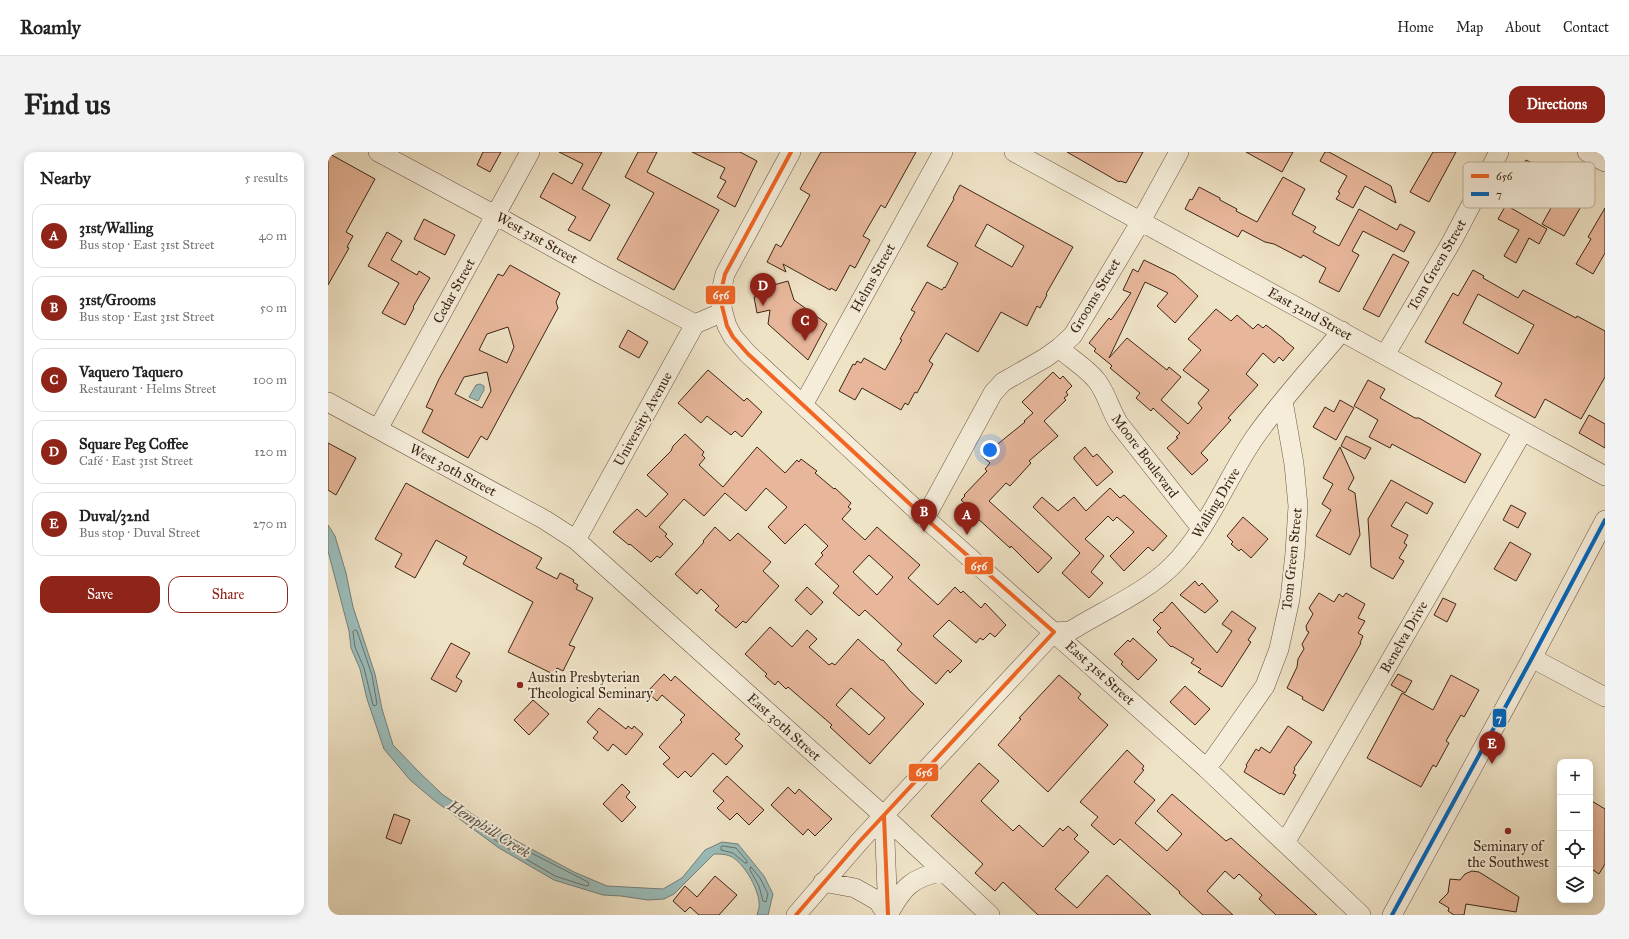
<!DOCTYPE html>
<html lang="en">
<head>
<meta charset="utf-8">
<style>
	:root { --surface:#fff; --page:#f2f2f2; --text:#222; --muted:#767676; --line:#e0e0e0; --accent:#8f2418 }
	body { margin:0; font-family:"IM FELL Great Primer",serif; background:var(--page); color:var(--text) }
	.controls { position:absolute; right:12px; bottom:12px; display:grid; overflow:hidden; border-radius:8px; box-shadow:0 2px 10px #0003 }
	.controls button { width:36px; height:36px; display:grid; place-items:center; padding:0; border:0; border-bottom:1px solid var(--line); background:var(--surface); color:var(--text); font:20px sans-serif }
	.you { position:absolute; left:662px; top:298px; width:14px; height:14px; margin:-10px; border:3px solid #fff; border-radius:50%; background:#1a73e8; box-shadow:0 0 0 6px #1a73e833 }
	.badge { display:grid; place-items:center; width:26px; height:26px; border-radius:50%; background:var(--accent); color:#fff; font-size:13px; font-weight:700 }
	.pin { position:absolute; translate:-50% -33px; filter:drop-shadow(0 1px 2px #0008) }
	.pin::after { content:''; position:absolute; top:21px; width:14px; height:12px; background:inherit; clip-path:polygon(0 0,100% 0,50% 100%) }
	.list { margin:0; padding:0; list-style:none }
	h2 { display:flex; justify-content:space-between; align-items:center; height:52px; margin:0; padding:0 16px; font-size:17px }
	h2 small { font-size:13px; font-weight:400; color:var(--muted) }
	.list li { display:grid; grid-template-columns:26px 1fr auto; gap:12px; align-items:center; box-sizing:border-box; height:64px; margin:0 8px 8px; padding:0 8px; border:1px solid var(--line); border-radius:12px }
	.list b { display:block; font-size:15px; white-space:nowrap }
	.list p { margin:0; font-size:13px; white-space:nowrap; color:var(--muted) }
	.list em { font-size:13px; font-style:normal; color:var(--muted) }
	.actions { display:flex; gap:8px; padding:12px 16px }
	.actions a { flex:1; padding:9px 0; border:1px solid var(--accent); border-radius:12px; text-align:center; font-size:14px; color:var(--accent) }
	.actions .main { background:var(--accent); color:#fff }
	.icon { flex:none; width:22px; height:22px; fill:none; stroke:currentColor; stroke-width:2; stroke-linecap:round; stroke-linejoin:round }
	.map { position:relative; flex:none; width:1277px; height:763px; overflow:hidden; border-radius:12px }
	header { display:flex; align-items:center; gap:24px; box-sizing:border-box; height:56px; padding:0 20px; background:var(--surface); border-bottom:1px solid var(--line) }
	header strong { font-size:19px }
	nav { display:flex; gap:22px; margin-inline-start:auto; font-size:14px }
	.intro { display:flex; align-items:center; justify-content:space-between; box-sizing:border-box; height:96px; padding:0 24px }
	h1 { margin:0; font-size:28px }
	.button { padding:10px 18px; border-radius:12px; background:var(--accent); color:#fff; font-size:14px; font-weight:700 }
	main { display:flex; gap:24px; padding:0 24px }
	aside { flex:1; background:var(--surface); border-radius:12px; box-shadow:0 2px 10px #0003 }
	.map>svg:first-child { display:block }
</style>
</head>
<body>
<header>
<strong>Roamly</strong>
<nav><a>Home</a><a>Map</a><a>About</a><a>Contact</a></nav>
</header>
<div class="intro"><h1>Find us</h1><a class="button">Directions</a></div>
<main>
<aside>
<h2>Nearby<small>5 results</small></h2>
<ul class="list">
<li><span class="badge">A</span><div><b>31st/Walling</b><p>Bus stop · East 31st Street</p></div><em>40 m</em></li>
<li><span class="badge">B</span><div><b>31st/Grooms</b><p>Bus stop · East 31st Street</p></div><em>50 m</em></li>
<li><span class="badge">C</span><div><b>Vaquero Taquero</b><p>Restaurant · Helms Street</p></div><em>100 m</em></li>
<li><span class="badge">D</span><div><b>Square Peg Coffee</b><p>Café · East 31st Street</p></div><em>120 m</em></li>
<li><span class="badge">E</span><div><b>Duval/32nd</b><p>Bus stop · Duval Street</p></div><em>270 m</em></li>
</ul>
<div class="actions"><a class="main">Save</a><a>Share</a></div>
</aside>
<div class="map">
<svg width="1277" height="763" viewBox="0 0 1277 763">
	<rect width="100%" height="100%" fill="#efe3c6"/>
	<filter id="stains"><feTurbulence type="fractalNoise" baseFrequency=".005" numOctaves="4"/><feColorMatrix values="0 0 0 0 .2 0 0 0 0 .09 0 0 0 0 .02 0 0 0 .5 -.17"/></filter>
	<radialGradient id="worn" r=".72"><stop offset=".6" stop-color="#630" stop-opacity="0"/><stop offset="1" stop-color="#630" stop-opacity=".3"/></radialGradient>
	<!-- water -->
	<path fill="#9bbdbb" stroke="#758179" d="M 152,232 L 156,234 L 156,238 L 150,249 L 141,245 L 148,233 Z
		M 0,373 L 7,384 L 18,421 L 25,455 L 47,522 L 54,557 L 65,593 L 90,619 L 115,643 L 172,680 L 246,720 L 279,734 L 335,737 L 354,726 L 377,698 L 394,690 L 410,692 L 436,724 L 445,742 L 440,763 L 429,763 C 430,759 432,754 431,750 C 430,736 415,709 402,704 C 397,702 391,702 386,702 L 346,742 L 336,747 L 320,748 L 293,744 L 275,743 L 226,728 L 171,696 L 107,649 L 82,628 L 56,597 L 39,547 L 32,517 L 23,496 L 21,479 L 0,399 Z"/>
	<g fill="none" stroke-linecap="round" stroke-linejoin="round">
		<!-- shore -->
		<path stroke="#6c7268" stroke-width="1" d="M 27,478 L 29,479 L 44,523 L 49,552 L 47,554 L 45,553 L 36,516 L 27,495 L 25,480 Z
			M 143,667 L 170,684 L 260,730 L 261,733 L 258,734 L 227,724 L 174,693 L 143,670 Z
			M 395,694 L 408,696 L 419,709 L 419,711 L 417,711 L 405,701 L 393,698 L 393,695 Z
			M 423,715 L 432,726 L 440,742 L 438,750 L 435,749 L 431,734 L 422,718 Z"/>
	</g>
	<!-- building -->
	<path fill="#e8b79b" stroke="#3d2616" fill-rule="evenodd" d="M 155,0 L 173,0 L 162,20 L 149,13 Z
		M 231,0 L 274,0 L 254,37 L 282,53 L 262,89 L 240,78 L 248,65 L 212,45 L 225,21 L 244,32 L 255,12 Z
		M 310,0 L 329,0 L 319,20 L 391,58 L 346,138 L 289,107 L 326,41 L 297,25 Z
		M 364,0 L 412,0 L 429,9 L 407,55 L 389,45 L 398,29 L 392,26 L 397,16 Z
		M 493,0 L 588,0 L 557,56 L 553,53 L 535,84 L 542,88 L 527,116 L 522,113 L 508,139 L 503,136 L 502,138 L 455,112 L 458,120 L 439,110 L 448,92 L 453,95 L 482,43 L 472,37 Z
		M 739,0 L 815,0 L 798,31 L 792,29 L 791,30 Z
		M 918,0 L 965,0 L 954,20 Z
		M 997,0 L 1001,0 L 1063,34 L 1068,51 L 1037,34 L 1025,56 L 1008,47 L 1012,41 L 1010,40 L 1019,24 L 992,9 Z
		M 1105,0 L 1128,0 L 1101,50 L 1082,40 Z
		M 0,1 L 47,27 L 18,80 L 25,84 L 19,95 L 21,96 L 0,133 Z
		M 1198,8 L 1214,16 L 1210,23 L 1235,36 L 1236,33 L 1258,46 L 1236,84 L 1214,72 L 1228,47 L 1189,25 Z
		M 955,25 L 977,37 L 964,62 L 988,75 L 985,80 L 1011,94 L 1031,57 L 1069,78 L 1072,72 L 1087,80 L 1076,100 L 1035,79 L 1024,99 L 1031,103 L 1011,140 L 991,130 L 998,116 L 975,103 L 973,106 L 946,92 L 937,90 L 914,78 L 910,85 L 857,57 L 862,47 L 864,48 L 871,35 L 892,46 L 892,48 L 909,57 L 908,59 L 929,70 Z
		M 632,33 L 745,95 L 718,142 L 719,143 L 712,156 L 709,154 L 699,174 L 673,160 L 650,200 L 618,181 L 601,209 L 605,212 L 589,241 L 587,240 L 580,253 L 577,251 L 573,258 L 534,236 L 527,248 L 511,239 L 525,212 L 527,213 L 529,209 L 533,211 L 536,206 L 557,218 L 574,188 L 572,187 L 587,160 L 583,158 L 599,130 L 614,138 L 616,135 L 617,136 L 630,111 L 599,94 L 626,47 L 625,46 ZM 659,72 L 696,94 L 684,115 L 647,94 Z
		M 1178,53 L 1219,77 L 1211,92 L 1201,86 L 1188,111 L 1176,104 L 1191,78 L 1170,67 Z
		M 1277,56 L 1277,101 L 1265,122 L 1248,112 L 1263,87 L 1260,85 Z
		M 96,67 L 127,83 L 117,103 L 86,87 Z
		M 59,80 L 74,89 L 63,108 L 89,123 L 91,119 L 102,126 L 85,155 L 86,156 L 77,173 L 54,161 L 71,131 L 40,114 Z
		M 1065,102 L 1081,110 L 1051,165 L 1035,157 Z
		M 816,108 L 847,123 L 870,144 L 847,171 L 829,154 L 840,141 L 817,130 L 781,206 L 799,186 L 839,218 L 841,215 L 853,225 L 833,248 L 860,272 L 874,256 L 870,251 L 881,238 L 855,218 L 873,198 L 860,187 L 888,157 L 903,169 L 909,163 L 925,177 L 930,172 L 935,176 L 938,173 L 956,187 L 956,188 L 966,196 L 955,209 L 951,205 L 946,211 L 935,201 L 918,222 L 930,233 L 900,266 L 903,268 L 873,301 L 880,308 L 864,323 L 839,296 L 850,286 L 848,285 L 852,281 L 825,256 L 823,259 L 808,246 L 812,241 L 782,216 L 784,214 L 782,212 L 766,199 L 768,197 L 761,191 L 781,166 L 783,168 L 803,141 L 795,138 L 805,117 L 810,120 Z
		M 182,113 L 232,141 L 228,150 L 230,156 L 159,288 L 153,284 L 140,306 L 94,280 L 105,258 L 98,255 L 111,227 L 170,122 L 175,124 ZM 180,175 L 186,195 L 179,211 L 151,198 L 159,182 ZM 159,220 L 163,239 L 154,256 L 127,242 L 136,225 Z
		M 1145,118 L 1156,124 L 1155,126 L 1190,146 L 1195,138 L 1248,166 L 1249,164 L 1277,179 L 1277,225 L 1253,267 L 1217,247 L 1207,266 L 1167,244 L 1174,231 L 1097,190 L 1125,141 L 1130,144 ZM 1150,142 L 1206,173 L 1190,202 L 1135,171 Z
		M 460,129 L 466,148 L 499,172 L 480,208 L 440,172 L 442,158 L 429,161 L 426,145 L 436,143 L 435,136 Z
		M 300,178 L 320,190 L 311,206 L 291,195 Z
		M 380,218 L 416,249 L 419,246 L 434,260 L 414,285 L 407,279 L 403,283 L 379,264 L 373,271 L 350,251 Z
		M 725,220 L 732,227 L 735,224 L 744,234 L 738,240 L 740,243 L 736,246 L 738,248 L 716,269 L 730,284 L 701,309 L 703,311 L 682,334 L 678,331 L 661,349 L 724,406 L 710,421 L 683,394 L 682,396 L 658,374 L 639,357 L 641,355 L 633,348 L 637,344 L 636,343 L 659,319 L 657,317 L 662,311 L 654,304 L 664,293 L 666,295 L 697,270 L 696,269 L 705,261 L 694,250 Z
		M 1040,228 L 1057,237 L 1052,246 L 1087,266 L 1091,266 L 1153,302 L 1137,331 L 1064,292 L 1062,296 L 1041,285 L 1050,268 L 1026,254 Z
		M 1012,248 L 1026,256 L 1008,288 L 985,275 L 997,255 L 1006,260 Z
		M 1261,263 L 1277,272 L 1277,296 L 1251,281 Z
		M 357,282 L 376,300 L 374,303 L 377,306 L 371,313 L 395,335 L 429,295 L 457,321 L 469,308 L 471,310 L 473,307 L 489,319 L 487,321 L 506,337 L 507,336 L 523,351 L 520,355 L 523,357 L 514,367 L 537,388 L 549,375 L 592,413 L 580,426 L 610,453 L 627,435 L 633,441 L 635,439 L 653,456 L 657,451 L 678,473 L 667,485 L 662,481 L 655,488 L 652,486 L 648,491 L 621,468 L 605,484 L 634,509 L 622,521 L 620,518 L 608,532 L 569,498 L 574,492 L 537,458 L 531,464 L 505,441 L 511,434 L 487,412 L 495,403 L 493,401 L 500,394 L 477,372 L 457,392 L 440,375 L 459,355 L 438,336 L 418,359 L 397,341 L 376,364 L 356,347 L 331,375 L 339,382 L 337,384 L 345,392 L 332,406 L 329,404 L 323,410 L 302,392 L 301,393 L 285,380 L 309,357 L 318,365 L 340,342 L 319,323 L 343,299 L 345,294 ZM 541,403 L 565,425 L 549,443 L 525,420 Z
		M 1018,284 L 1043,296 L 1037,307 L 1013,294 Z
		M 0,291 L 28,306 L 8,343 L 0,338 Z
		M 757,295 L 765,305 L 769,302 L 785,320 L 769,334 L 746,307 L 746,305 Z
		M 1012,295 L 1026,326 L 1020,337 L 1027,341 L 1032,383 L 1022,403 L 988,384 L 1003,358 L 994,352 L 1005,332 L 995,326 Z
		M 1063,328 L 1105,351 L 1099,362 L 1078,350 L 1063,374 L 1080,383 L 1076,391 L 1079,393 L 1071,406 L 1076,409 L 1065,427 L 1043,415 L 1040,367 Z
		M 78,331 L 214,406 L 208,416 L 229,427 L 232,421 L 246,428 L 245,430 L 250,433 L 248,437 L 265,446 L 241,493 L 247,495 L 235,519 L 229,516 L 225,522 L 180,500 L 205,450 L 135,412 L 139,405 L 108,388 L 87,426 L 67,415 L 74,402 L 47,387 Z
		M 782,336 L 792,346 L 796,343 L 839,384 L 825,399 L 820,395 L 796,419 L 782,404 L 806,380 L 789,365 L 785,369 L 780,364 L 757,387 L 776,404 L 763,420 L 775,431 L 761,446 L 734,421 L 752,401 L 705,355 L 714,345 L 730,359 L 746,345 L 758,359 Z
		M 1183,353 L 1198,361 L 1190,376 L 1175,368 Z
		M 915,365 L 940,387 L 923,406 L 913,397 L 911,399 L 903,392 L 905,390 L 899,384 Z
		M 387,375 L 402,389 L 410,381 L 443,410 L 435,419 L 451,434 L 418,471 L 415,469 L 408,476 L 387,458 L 391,454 L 373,437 L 369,442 L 347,422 L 376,390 L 375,389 Z
		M 1182,390 L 1203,402 L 1188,429 L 1166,417 Z
		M 867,429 L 871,434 L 874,431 L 890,449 L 877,461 L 852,443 Z
		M 479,435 L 495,450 L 483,463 L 467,448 Z
		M 991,441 L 1006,450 L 1011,442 L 1015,445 L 1018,441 L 1037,452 L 1030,466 L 1037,469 L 1030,481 L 1035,484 L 1032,491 L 1033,491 L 995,559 L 974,547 L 975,545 L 959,536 L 969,515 L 970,507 L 976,497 L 974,492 L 981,480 L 979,479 L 978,474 L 985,462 L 981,456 Z
		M 1115,446 L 1128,452 L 1119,470 L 1106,463 Z
		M 844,450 L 889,501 L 904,479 L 894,472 L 904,459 L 928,476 L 920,488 L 923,490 L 894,535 L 870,520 L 873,517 L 863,511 L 866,507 L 844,494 L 843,495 L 829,480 L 833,476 L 825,468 L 833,460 L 834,461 Z
		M 442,475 L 464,495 L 479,478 L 489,487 L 481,495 L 501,513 L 504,511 L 507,513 L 530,487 L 553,508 L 555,508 L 582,539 L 596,552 L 542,612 L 502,575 L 504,573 L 460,535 L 458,537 L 450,529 L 447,533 L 437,524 L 439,522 L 417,502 ZM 523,536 L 557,566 L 541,583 L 508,553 Z
		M 805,486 L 829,508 L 810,528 L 793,512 L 795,510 L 786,502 L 800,488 L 802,490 Z
		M 123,491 L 142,501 L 128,525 L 134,529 L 128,540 L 103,527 Z
		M 336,522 L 343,529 L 347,524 L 412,582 L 407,587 L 415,594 L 398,613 L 385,601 L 363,625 L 357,619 L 350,626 L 335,612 L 342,606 L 331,595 L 354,570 L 352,568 L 357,563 L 334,543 L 329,549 L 319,540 Z
		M 1070,522 L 1084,529 L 1077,541 L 1063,533 Z
		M 731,523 L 753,542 L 750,546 L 780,573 L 720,640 L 670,593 L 693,567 L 691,566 Z
		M 1123,523 L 1151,538 L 1136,565 L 1133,563 L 1118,589 L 1121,591 L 1108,615 L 1105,613 L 1093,635 L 1039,606 L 1074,541 L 1105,558 Z
		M 857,534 L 882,557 L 867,573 L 842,550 Z
		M 205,548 L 221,562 L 201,583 L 186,568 Z
		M 271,556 L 298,577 L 300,574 L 304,577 L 306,574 L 315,582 L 298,603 L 285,592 L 280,599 L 265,586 L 270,580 L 259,570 Z
		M 960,574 L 984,590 L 966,616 L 967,617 L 965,621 L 968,623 L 956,643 L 953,641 L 952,642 L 916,620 L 919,614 L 918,613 L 928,597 L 931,599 L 933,595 L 942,601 Z
		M 799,598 L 816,614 L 814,617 L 816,618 L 806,630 L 827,648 L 807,671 L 839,699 L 854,682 L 829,659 L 844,642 L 898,689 L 903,686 L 989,763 L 948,763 L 931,747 L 934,743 L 911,722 L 906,727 L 897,719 L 879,739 L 905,763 L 875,763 L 851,741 L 852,740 L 792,687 L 786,693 L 763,673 L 770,665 L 752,650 Z
		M 651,611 L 671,629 L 653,649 L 685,679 L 691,673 L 715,695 L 732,676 L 735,679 L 740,674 L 750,683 L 746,687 L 761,700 L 727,737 L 749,756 L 779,723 L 823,763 L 710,763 L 675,730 L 667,739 L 647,721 L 655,712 L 603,664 Z
		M 399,624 L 436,658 L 421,673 L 409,661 L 402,668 L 389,656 L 396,649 L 385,639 Z
		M 294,632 L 302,640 L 298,645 L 308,655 L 294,670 L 275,652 Z
		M 460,635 L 467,642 L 471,637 L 504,667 L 487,684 L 480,677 L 475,683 L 443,653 Z
		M 1262,648 L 1277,657 L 1277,712 L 1271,722 L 1262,716 Z
		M 66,662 L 82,668 L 73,692 L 58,686 Z
		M 1144,719 L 1151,720 L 1191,745 L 1188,760 L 1138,752 L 1136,763 L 1126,763 L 1120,759 L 1121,756 L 1111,750 L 1120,741 L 1122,727 L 1132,728 L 1137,722 Z
		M 387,724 L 409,743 L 391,763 L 371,763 L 362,755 L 357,760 L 345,749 L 357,734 L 369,745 Z"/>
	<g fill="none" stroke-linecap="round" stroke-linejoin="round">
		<!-- minor casing -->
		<g stroke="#6a5542" stroke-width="20">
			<path id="minor" d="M 50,0 L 167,63 L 269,120 L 367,172
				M 463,0 L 397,122 L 394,135 L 392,146 L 395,160 L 399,174 L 405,185 L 420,202 L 597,366 L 878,616 L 1033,763
				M 686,0 L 1277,324
				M 1259,0 L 1277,10
				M 731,196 C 743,207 759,216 769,229 C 779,242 782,258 791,272 L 873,376
				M 1057,203 L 1124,89 L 1171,0
				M 0,250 L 217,368 L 248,388 L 556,664 L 662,763
				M 475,253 L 615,0
				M 50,277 L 202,0
				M 597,366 L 665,241 L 675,230 L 717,206 L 731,196 L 745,183 L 813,69 L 851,0
				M 248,388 L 367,172 L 395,160
				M 726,480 L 742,479 L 749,475 C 779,457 819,439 844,414 C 880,378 898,327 927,285 C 953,248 985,214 1014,179
				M 1204,506 L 1277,545
				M 878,616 L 887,605 L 937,534 L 951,497 L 962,447 L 967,401 L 970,354 L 966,312 L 955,249
				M 556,664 L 560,763
				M 957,691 L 1195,279
				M 495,730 L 527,736 L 550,749 L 559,763
				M 468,763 L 531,690 L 726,480
				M 560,763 C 574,737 583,725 614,720
				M 1064,763 L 1204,506 L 1277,368"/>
		</g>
		<!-- minor -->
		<use href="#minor" stroke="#f5edda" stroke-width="19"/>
		<!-- bus-1 casing -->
		<g stroke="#f5edda" stroke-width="7">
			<path id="bus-1" d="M 463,0 L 397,122 L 394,135 L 392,146 L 399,174 L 405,185 L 420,202 L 597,366 L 726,480
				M 556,664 L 560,763
				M 468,763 L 531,690 L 726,480"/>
		</g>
		<!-- bus-2 casing -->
		<g stroke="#f5edda" stroke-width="7">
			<path id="bus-2" d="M 1064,763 L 1204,506 L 1277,368"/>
		</g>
		<!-- bus-1 -->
		<use href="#bus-1" stroke="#f26522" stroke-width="4"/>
		<!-- bus-2 -->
		<use href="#bus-2" stroke="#0065bd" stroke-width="4"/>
	</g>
	<!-- markers -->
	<g fill="#8f2418" stroke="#f5edda" stroke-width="1.5">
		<circle cx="192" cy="533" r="4"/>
		<circle cx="1180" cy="679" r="4"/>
	</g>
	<g text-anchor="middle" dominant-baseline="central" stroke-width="4" stroke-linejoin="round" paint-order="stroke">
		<!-- street labels -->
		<g font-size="14" fill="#3d2616" stroke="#f5edda">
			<text transform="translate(209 86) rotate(29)">West 31st Street</text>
			<text transform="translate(1109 113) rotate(-60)">Tom Green Street</text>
			<text transform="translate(545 126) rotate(-61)">Helms Street</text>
			<text transform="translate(126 139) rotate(-61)">Cedar Street</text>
			<text transform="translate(767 144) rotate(-59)">Grooms Street</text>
			<text transform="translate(982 162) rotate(29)">East 32nd Street</text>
			<text transform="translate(315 267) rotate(-61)">University Avenue</text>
			<text transform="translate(817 304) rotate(53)">Moore Boulevard</text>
			<text transform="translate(125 318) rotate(28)">West 30th Street</text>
			<text transform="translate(888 351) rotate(-59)">Walling Drive</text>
			<text transform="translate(964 407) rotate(-84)">Tom Green Street</text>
			<text transform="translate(1076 485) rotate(-60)">Benelva Drive</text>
			<text transform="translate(772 521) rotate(42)">East 31st Street</text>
			<text transform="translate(456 575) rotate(42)">East 30th Street</text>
		</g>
		<!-- poi labels -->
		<g font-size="14" fill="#3d2616" stroke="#f5edda" text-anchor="start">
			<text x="200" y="525">Austin Presbyterian<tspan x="200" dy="16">Theological Seminary</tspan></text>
			<text x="1180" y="694" text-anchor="middle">Seminary of<tspan x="1180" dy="16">the Southwest</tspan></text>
		</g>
		<!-- water labels -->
		<g font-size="15" font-style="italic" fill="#595348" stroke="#f5edda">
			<text transform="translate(161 677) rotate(32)">Hemphill Creek</text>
		</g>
	</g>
	<!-- legend -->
	<rect x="1135" y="10" width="132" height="46" rx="6" fill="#f5edda" stroke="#beb19f" stroke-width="1"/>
	<rect x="1143" y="22" width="18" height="4" fill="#f26522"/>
	<rect x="1143" y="40" width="18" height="4" fill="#0065bd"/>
	<g font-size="11" fill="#3d2616">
		<text x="1168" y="28">656</text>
		<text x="1168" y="46">7</text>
	</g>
	<g stroke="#f5edda" stroke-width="1.5">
		<rect x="377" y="133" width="31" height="20" rx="4" fill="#f26522"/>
		<rect x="636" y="404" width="30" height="19" rx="4" fill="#f26522"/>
		<rect x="1164" y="556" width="15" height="20" rx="4" fill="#0065bd"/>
		<rect x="580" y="611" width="31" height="19" rx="4" fill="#f26522"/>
	</g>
	<g font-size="11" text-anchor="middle" font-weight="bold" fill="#fff">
		<text x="393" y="147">656</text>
		<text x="651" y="418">656</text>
		<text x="1171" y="570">7</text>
		<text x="596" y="624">656</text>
	</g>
	<rect width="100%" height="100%" filter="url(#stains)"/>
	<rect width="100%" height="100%" fill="url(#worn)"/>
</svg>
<div class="controls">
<button>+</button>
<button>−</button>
<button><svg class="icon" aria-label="locate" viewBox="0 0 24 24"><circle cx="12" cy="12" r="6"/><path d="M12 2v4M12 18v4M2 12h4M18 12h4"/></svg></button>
<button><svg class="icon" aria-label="layers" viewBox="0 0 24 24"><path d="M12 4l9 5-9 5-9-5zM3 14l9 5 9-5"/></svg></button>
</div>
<div class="you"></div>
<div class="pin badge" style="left:639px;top:383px">A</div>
<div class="pin badge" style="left:596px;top:380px">B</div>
<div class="pin badge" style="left:477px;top:189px">C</div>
<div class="pin badge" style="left:435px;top:154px">D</div>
<div class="pin badge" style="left:1164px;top:612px">E</div>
</div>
</main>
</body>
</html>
